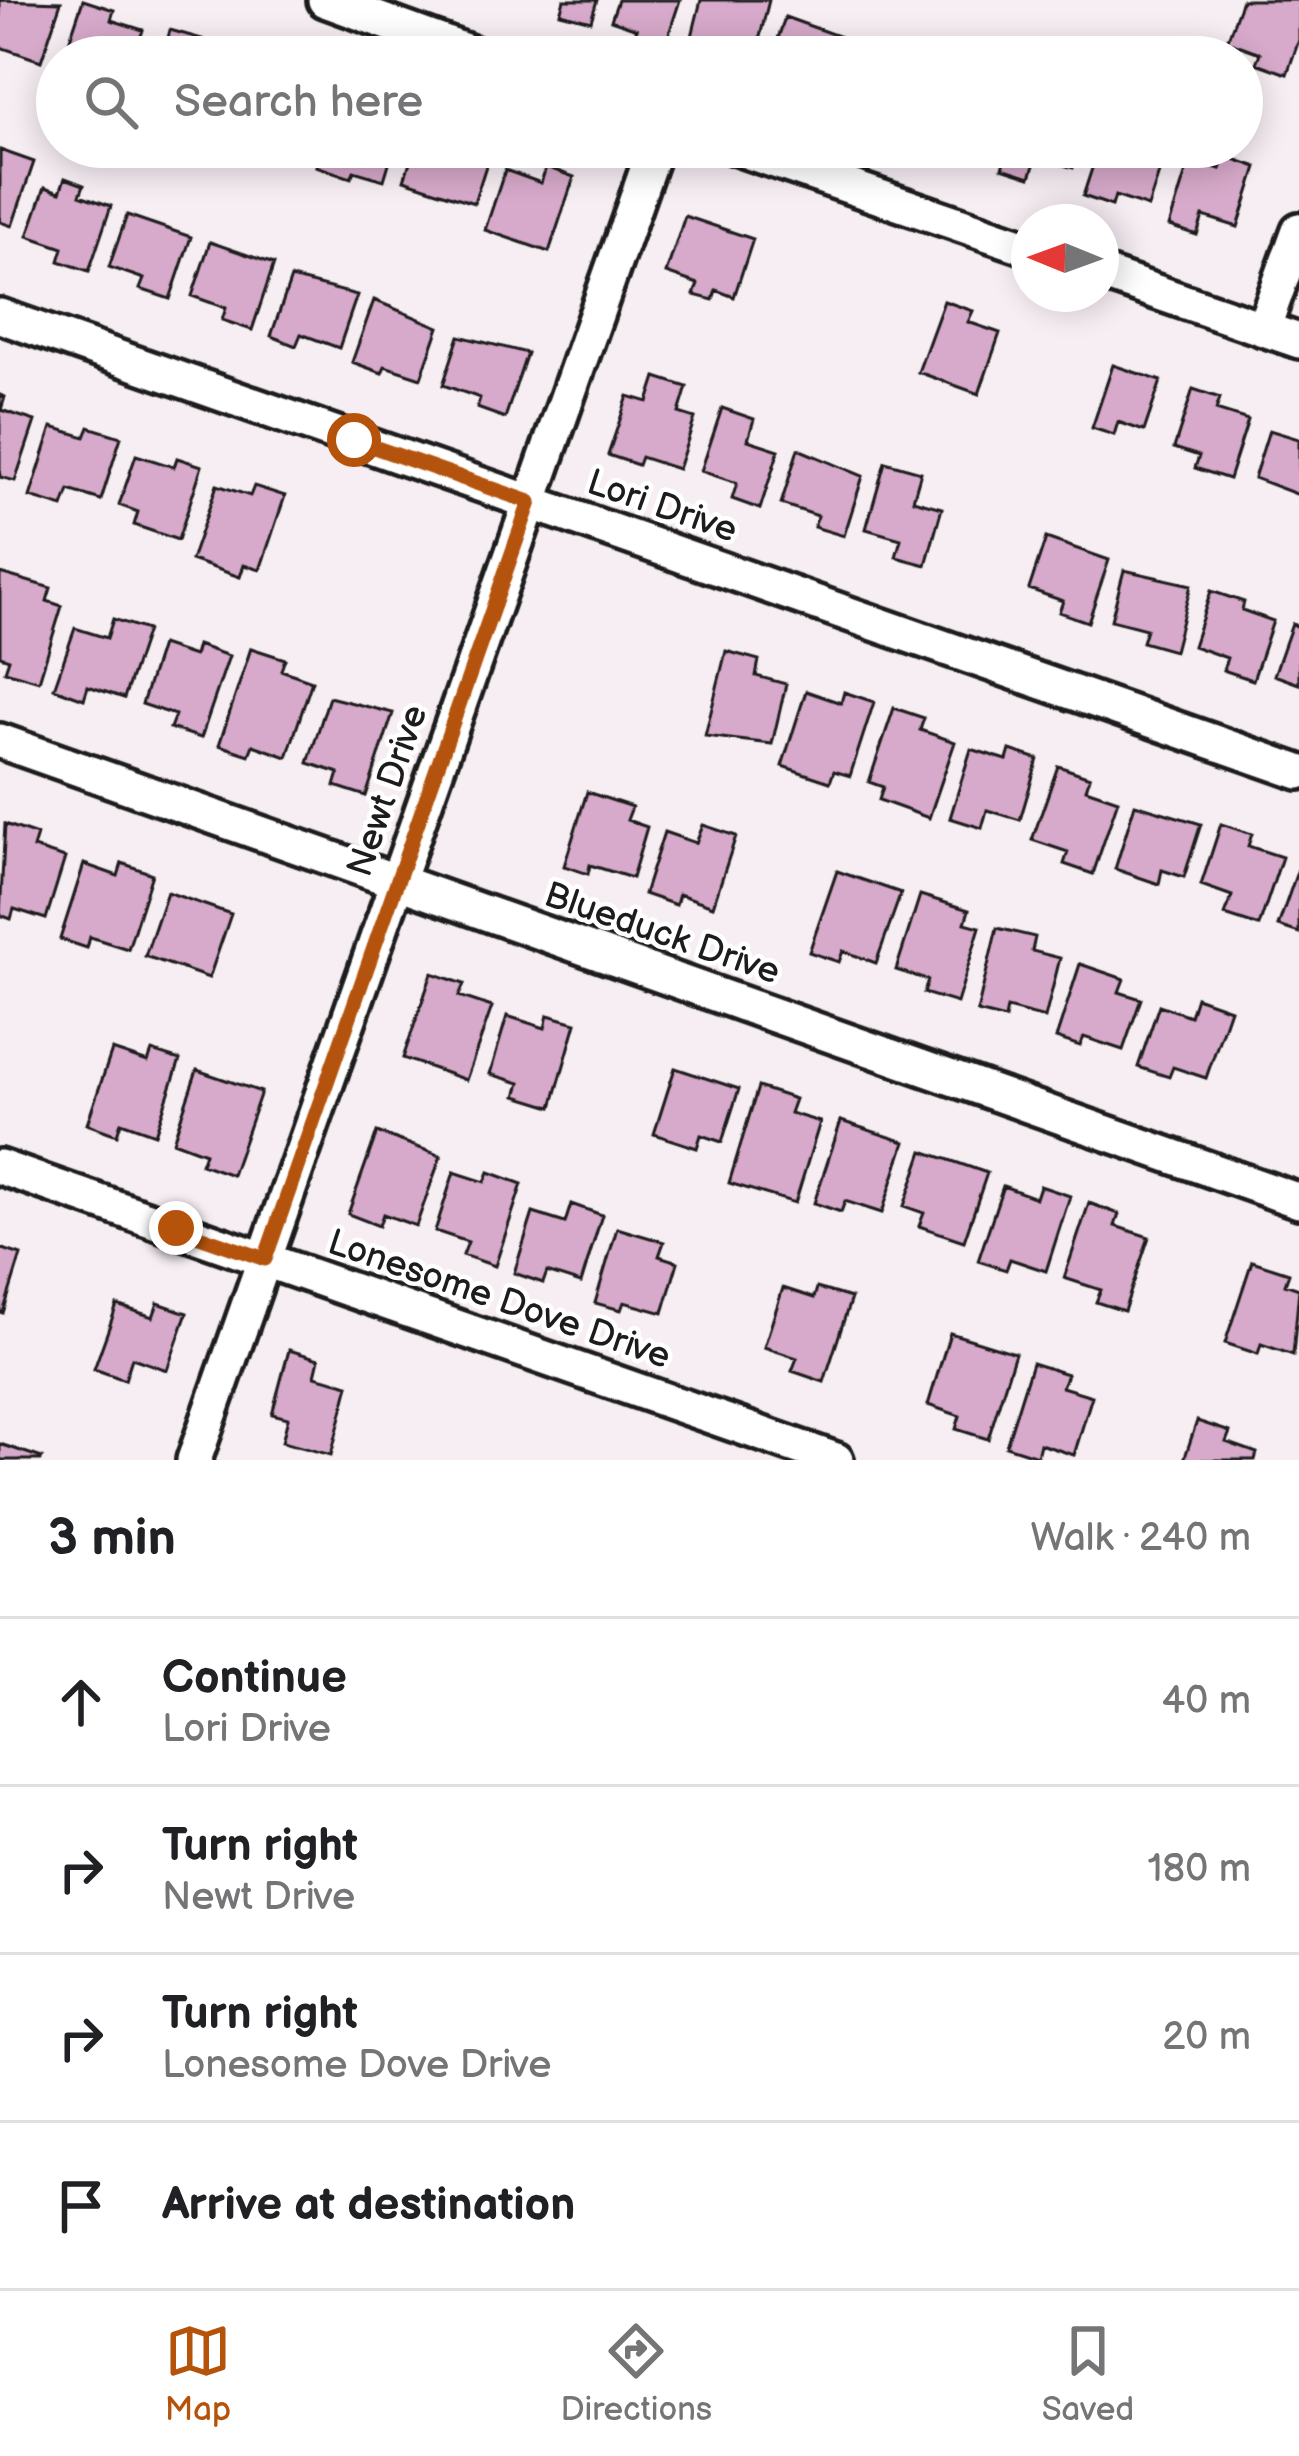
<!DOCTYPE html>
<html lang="en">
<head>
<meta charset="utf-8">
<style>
	:root { --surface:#fff; --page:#f6f6f6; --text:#202124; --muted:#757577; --line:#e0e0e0; --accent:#b45309 }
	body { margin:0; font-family:"Balsamiq Sans",sans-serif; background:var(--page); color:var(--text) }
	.compass { position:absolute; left:1011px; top:204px; width:108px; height:108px; border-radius:50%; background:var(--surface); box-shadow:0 6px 30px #0003; rotate:271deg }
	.stop { position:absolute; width:36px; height:36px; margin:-27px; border:9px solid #b45309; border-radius:50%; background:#fff }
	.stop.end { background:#b45309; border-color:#fff; box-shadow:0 3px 12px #0008 }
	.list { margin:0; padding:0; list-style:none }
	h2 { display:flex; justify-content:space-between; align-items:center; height:156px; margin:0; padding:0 48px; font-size:51px }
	h2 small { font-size:39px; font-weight:400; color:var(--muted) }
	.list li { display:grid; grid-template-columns:78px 1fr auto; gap:36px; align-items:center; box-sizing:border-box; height:168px; padding:0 48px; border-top:3px solid var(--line) }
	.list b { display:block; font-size:45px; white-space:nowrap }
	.list p { margin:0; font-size:39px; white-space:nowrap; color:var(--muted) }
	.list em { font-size:39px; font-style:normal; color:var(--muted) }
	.icon { flex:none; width:66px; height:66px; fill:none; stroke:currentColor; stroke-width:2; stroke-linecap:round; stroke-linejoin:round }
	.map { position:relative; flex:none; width:1299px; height:1460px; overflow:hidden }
	.search { position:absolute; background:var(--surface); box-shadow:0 6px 30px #0003; left:36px; right:36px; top:36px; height:132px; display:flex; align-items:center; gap:30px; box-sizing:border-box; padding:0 42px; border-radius:66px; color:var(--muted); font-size:45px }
	.sheet { height:828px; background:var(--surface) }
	nav { display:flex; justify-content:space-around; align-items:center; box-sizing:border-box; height:168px; border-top:3px solid var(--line); background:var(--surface); font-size:33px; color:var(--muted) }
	nav a { display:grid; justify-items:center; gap:6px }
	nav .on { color:var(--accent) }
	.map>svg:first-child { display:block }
</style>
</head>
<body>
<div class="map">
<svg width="1299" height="1460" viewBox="0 0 1299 1460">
	<rect width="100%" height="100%" fill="#f7eef4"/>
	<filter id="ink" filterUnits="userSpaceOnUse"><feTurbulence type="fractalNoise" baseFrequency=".00833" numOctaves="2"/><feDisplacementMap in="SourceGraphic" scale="24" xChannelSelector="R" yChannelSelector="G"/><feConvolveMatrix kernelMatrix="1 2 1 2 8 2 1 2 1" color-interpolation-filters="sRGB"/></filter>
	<g filter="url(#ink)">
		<!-- building -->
		<path fill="#d7a9ca" stroke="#1c1c1c" stroke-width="3" d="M 0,0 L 61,2 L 41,61 L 0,47 Z
			M 83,0 L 114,10 L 111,20 L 143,30 L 134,57 L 64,57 Z
			M 564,0 L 597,0 L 591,21 L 560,13 Z
			M 618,0 L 680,0 L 664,49 L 633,39 L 637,29 L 611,20 Z
			M 701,0 L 769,0 L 755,57 L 687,57 Z
			M 1242,0 L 1299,0 L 1299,40 L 1287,74 L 1256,63 L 1260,53 L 1227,41 Z
			M 785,17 L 849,40 L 844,57 L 772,57 Z
			M 170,30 L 202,39 L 198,54 L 209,57 L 163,57 Z
			M 322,147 L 394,147 L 384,180 L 354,171 L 351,178 L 316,166 Z
			M 415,147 L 492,147 L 474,203 L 404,180 Z
			M 1009,147 L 1080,147 L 1073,168 L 1037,157 L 1030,177 L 1002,168 Z
			M 1099,147 L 1167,148 L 1148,207 L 1115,196 L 1112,206 L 1083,196 Z
			M 0,150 L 34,162 L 12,226 L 0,222 Z
			M 1225,156 L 1257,167 L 1238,227 L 1203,216 L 1197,235 L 1169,226 L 1190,159 L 1220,169 Z
			M 546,167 L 574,177 L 549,252 L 485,230 L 505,170 L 541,183 Z
			M 65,178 L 84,185 L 80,195 L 111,206 L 89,271 L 59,261 L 63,248 L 28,236 L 45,187 L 60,192 Z
			M 127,215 L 191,237 L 170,299 L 140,289 L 144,279 L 109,267 Z
			M 685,216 L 753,239 L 734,297 L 716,290 L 713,300 L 694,295 L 698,284 L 666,273 Z
			M 210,242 L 274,264 L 252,330 L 222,320 L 226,308 L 192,296 Z
			M 291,278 L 357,295 L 339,348 L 301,334 L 296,346 L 271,336 Z
			M 374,300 L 439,327 L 421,378 L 385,366 L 382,373 L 352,362 Z
			M 944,301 L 973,311 L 968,322 L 1000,333 L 979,394 L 918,372 Z
			M 459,336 L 527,353 L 505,418 L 477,408 L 480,398 L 443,385 Z
			M 1113,365 L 1161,381 L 1144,431 L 1118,422 L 1114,435 L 1092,428 Z
			M 656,377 L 687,387 L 679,413 L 695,418 L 678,469 L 641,457 L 638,465 L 608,455 L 628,396 L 648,402 Z
			M 1193,389 L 1220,398 L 1216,410 L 1248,420 L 1229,479 L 1195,468 L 1199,456 L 1174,448 Z
			M 0,395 L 5,397 L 1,410 L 35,421 L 15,481 L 0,477 Z
			M 722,408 L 754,419 L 748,440 L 779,450 L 760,509 L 732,499 L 737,483 L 701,471 Z
			M 52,427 L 85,437 L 89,427 L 121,437 L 101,500 L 69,490 L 63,507 L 30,497 Z
			M 1269,430 L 1299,439 L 1299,495 L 1254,478 Z
			M 798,449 L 863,476 L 844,536 L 814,527 L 818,516 L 781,504 Z
			M 136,455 L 174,467 L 177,458 L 202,466 L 178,540 L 134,525 L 138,512 L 119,505 Z
			M 885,462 L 921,472 L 913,500 L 942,508 L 926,565 L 896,557 L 901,539 L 866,529 Z
			M 217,485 L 250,496 L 254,486 L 285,496 L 260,570 L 244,565 L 240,577 L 191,560 Z
			M 1046,538 L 1109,560 L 1088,622 L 1059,612 L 1063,601 L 1029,589 Z
			M 1124,570 L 1191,585 L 1174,651 L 1142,642 L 1146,629 L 1111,620 Z
			M 0,573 L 51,588 L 47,601 L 62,606 L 39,681 L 5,671 L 9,659 L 0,656 Z
			M 1211,591 L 1244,602 L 1242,610 L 1273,621 L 1253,680 L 1223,670 L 1227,658 L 1193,646 Z
			M 113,619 L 147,630 L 124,698 L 88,686 L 84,699 L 54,688 L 75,628 L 107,638 Z
			M 1292,624 L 1299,627 L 1299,684 L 1274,675 Z
			M 161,645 L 194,656 L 197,645 L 229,656 L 201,738 L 170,728 L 175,715 L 142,704 Z
			M 251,648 L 285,659 L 281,670 L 312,681 L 287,757 L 253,745 L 249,755 L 219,745 Z
			M 726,651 L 759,660 L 756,676 L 786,684 L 772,744 L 705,736 Z
			M 806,691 L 841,703 L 844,692 L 874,702 L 850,776 L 834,771 L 830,782 L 782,766 Z
			M 329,697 L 393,713 L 366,796 L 335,786 L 339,773 L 308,763 Z
			M 894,708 L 924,718 L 920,730 L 955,742 L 929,818 L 879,800 L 883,787 L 869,782 Z
			M 971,749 L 1007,760 L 1010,750 L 1038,759 L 1020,820 L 987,810 L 982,828 L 950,818 Z
			M 1058,766 L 1090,777 L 1086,789 L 1118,800 L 1093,874 L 1064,864 L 1068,852 L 1032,840 Z
			M 587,792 L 632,807 L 627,820 L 647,827 L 632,878 L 590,865 L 588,874 L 564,866 Z
			M 1135,804 L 1201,824 L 1184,877 L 1162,870 L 1159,884 L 1115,869 Z
			M 5,824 L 37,835 L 33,848 L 65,858 L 46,919 L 14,909 L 11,919 L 0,915 Z
			M 1221,824 L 1252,834 L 1248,846 L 1282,857 L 1259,926 L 1225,915 L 1232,896 L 1201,885 Z
			M 703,825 L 736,836 L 713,906 L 679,894 L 676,905 L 644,894 L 664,832 L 696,843 Z
			M 122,863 L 152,874 L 128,949 L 90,937 L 87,948 L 60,939 L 84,864 L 118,876 Z
			M 1299,866 L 1299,933 L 1278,926 Z
			M 837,871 L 901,893 L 876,963 L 843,951 L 839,962 L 809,952 Z
			M 167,892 L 231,914 L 209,978 L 145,956 Z
			M 920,895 L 969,910 L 965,923 L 980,927 L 957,1003 L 924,993 L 928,980 L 896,970 Z
			M 997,928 L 1035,937 L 1032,951 L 1060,958 L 1045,1018 L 1007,1008 L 1005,1019 L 977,1012 Z
			M 1080,964 L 1124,979 L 1119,992 L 1141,999 L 1123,1050 L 1084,1037 L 1080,1046 L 1056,1038 Z
			M 432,973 L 464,984 L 459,996 L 492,1007 L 466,1080 L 403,1058 Z
			M 1196,997 L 1230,1009 L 1206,1078 L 1173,1067 L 1169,1077 L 1138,1067 L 1159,1005 L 1190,1016 Z
			M 548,1015 L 576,1023 L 552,1107 L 516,1096 L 520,1083 L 490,1074 L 507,1016 L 545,1028 Z
			M 112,1050 L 148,1062 L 152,1051 L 180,1060 L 155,1134 L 121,1122 L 117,1135 L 87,1124 Z
			M 675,1068 L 739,1089 L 722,1142 L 701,1135 L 697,1148 L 654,1134 Z
			M 197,1070 L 261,1092 L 232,1175 L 201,1164 L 205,1153 L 173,1141 Z
			M 758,1087 L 795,1099 L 790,1113 L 820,1122 L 795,1203 L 729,1183 Z
			M 841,1121 L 905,1142 L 882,1213 L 845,1201 L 841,1212 L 814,1203 Z
			M 377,1132 L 441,1156 L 416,1226 L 383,1214 L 379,1226 L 348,1214 Z
			M 923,1151 L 987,1173 L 964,1241 L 919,1226 L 924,1213 L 904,1206 Z
			M 454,1172 L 485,1182 L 489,1172 L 522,1184 L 495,1266 L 463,1255 L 468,1242 L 435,1231 Z
			M 1003,1186 L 1036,1198 L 1040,1186 L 1070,1196 L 1046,1271 L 1010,1259 L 1006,1270 L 978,1261 Z
			M 1089,1203 L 1119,1214 L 1115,1226 L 1149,1237 L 1124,1311 L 1096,1302 L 1101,1290 L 1064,1278 Z
			M 571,1204 L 602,1215 L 581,1283 L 547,1272 L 543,1283 L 514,1273 L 533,1213 L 565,1223 Z
			M 617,1228 L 664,1242 L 659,1256 L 678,1262 L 663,1313 L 624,1302 L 621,1310 L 595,1303 Z
			M 0,1248 L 21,1255 L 3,1313 L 0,1312 Z
			M 1252,1261 L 1289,1273 L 1285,1284 L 1299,1289 L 1293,1355 L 1261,1344 L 1258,1354 L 1225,1343 Z
			M 783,1288 L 814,1298 L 817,1288 L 851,1298 L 824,1382 L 792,1371 L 797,1358 L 764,1347 Z
			M 158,1303 L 187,1313 L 167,1370 L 132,1358 L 125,1380 L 94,1369 L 117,1305 L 153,1317 Z
			M 950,1333 L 1015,1353 L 988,1439 L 956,1429 L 960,1416 L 928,1405 Z
			M 289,1350 L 319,1359 L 315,1376 L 349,1385 L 331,1455 L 282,1442 L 288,1418 L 272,1414 Z
			M 1032,1363 L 1067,1374 L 1062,1387 L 1092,1396 L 1074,1455 L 1040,1444 L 1037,1456 L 1006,1446 Z
			M 1197,1421 L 1230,1432 L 1226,1442 L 1257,1453 L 1255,1460 L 1184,1460 Z
			M 0,1444 L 42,1458 L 41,1460 L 0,1460 Z"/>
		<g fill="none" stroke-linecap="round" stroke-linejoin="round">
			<!-- street casing -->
			<g stroke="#1c1c1c" stroke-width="42">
				<path id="street" d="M 325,0 L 482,57
					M 734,147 L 1029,248
					M 1101,273 L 1299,341
					M 0,316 L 1299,772
					M 1263,329 L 1299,230
					M 0,741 L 1299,1201
					M 0,1167 L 836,1460
					M 194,1460 L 655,147"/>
			</g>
			<!-- street -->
			<use href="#street" stroke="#fff" stroke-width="33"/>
		</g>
	</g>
	<g fill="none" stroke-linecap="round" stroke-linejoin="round" filter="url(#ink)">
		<!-- route -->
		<path stroke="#b45309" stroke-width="15" d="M 176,1228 L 265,1259 L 530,502 L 354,440"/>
	</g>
	<g text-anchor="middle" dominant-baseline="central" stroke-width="9" stroke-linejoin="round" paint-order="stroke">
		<!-- street labels -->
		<g font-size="36" fill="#1c1c1c" stroke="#fff">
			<text transform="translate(662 507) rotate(19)">Lori Drive</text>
			<text transform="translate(388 791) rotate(-71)">Newt Drive</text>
			<text transform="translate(662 934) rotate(19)">Blueduck Drive</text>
			<text transform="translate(499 1300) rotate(19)">Lonesome Dove Drive</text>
		</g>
	</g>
</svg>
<svg class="compass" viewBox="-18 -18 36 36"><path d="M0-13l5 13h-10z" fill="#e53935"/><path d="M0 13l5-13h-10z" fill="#757577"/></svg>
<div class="stop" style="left:354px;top:440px"></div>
<div class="stop end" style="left:176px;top:1228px"></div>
<div class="search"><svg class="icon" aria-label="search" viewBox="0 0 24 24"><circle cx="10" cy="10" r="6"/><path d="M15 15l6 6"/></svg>Search here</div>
</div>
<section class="sheet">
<h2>3 min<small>Walk · 240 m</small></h2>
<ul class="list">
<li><svg class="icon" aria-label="ahead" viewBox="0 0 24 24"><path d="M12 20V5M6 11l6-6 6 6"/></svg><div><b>Continue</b><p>Lori Drive</p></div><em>40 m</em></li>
<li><svg class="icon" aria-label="right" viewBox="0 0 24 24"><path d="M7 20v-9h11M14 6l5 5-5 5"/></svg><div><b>Turn right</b><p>Newt Drive</p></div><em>180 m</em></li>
<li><svg class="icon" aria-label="right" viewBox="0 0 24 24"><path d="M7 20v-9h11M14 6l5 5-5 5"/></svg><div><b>Turn right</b><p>Lonesome Dove Drive</p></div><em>20 m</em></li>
<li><svg class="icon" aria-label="arrive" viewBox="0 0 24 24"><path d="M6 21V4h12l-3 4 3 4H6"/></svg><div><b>Arrive at destination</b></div></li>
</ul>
</section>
<nav>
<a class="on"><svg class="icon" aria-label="map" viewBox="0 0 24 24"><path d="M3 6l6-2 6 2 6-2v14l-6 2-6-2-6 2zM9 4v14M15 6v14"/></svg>Map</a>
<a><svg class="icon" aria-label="directions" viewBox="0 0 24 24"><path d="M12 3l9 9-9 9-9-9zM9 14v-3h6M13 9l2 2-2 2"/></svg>Directions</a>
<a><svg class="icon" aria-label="saved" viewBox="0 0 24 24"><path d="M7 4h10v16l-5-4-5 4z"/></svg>Saved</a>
</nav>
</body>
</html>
